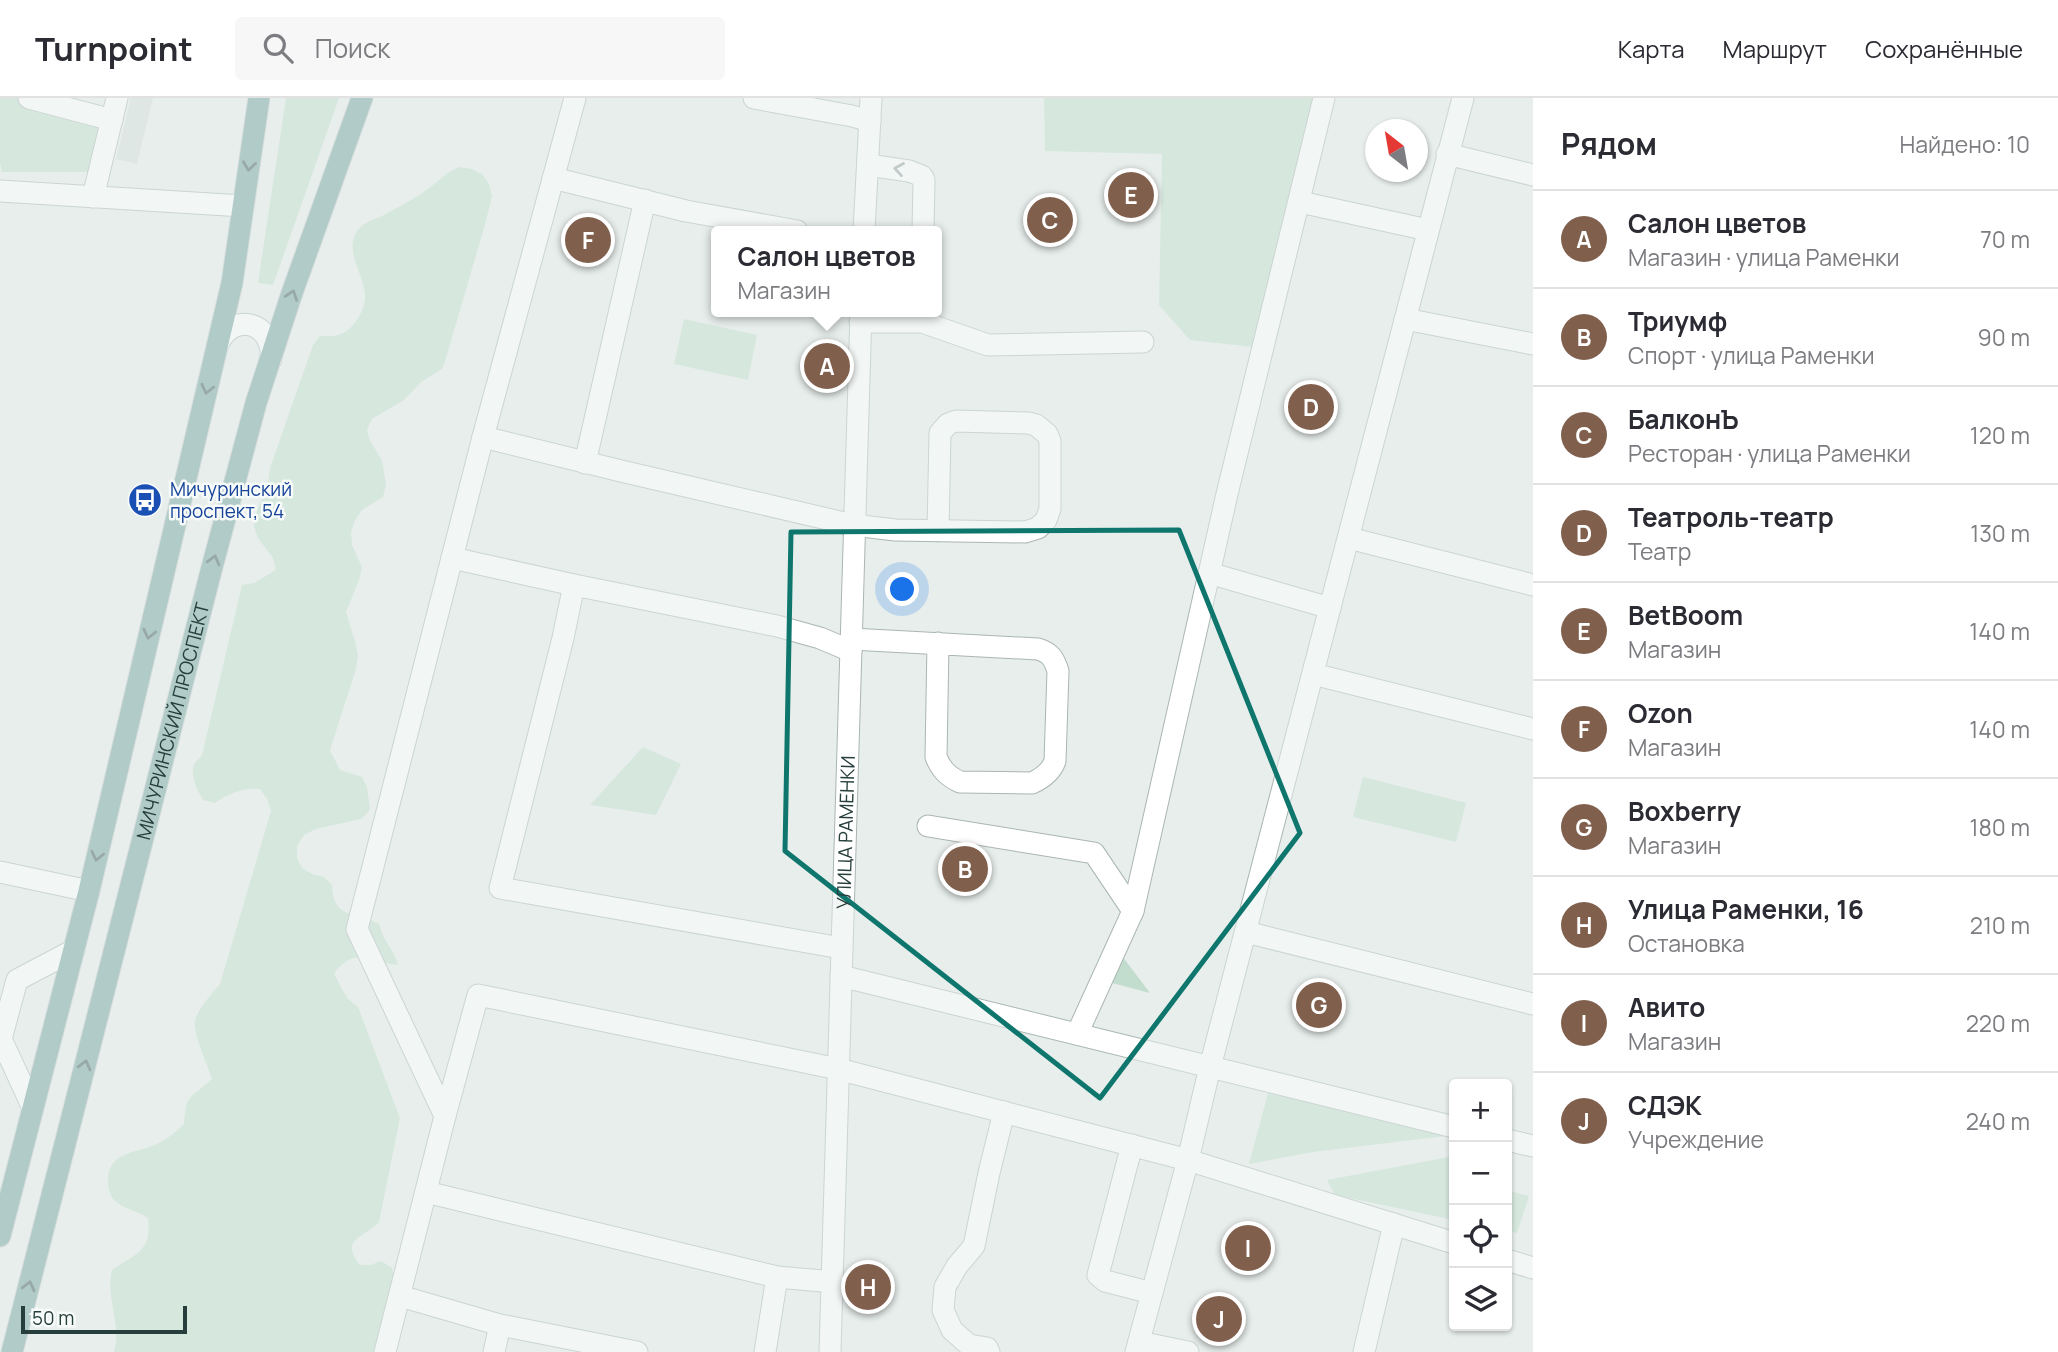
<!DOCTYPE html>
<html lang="ru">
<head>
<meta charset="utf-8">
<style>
	:root { --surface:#fff; --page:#f7f7f7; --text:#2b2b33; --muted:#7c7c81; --line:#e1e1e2; --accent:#805f4d }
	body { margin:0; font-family:Manrope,sans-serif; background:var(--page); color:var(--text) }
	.controls { position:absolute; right:21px; bottom:21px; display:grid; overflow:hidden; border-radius:7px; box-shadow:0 2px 5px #0004 }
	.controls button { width:63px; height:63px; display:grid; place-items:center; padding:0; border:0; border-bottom:2px solid var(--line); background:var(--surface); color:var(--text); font:35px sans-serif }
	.compass { position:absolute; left:1365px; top:21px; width:63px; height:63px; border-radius:50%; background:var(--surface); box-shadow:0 2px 5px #0004; rotate:329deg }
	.scale { position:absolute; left:21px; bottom:18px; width:166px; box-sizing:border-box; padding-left:7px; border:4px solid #273f3c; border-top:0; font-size:19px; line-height:24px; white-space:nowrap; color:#273f3c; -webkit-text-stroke:5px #f7fbf9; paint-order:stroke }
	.you { position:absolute; left:903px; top:492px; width:24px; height:24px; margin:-18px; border:5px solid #fff; border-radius:50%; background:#1a73e8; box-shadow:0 0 0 10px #1a73e833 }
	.badge { display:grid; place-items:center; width:46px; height:46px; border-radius:50%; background:var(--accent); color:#fff; font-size:23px; font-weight:700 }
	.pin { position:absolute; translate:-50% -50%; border:4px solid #fff; box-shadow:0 2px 7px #0006 }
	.popup { position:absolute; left:711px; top:128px; width:231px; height:91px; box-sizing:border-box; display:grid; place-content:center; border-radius:7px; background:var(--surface); filter:drop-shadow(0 2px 5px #0005); font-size:23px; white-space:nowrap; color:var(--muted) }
	.popup b { font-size:26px; color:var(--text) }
	.popup::after { content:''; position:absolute; left:50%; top:100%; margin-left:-14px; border:14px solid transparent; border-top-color:var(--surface) }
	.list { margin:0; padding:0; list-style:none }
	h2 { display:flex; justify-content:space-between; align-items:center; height:91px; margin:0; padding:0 28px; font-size:30px }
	h2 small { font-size:23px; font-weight:400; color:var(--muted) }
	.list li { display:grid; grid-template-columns:46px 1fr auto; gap:21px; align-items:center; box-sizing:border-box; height:98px; padding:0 28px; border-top:2px solid var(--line) }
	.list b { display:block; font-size:26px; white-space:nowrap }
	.list p { margin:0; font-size:23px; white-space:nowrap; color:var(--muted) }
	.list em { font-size:23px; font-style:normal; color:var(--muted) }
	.icon { flex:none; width:38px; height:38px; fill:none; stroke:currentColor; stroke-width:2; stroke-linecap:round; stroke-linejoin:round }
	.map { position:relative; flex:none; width:1533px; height:1254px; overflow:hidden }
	header { display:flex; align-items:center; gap:42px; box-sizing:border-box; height:98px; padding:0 35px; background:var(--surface); border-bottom:2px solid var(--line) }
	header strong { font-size:33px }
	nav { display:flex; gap:38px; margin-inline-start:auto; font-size:24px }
	.search { width:490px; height:63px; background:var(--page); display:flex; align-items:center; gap:18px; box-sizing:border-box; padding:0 24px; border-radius:7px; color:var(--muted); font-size:26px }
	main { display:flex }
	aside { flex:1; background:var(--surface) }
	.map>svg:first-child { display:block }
</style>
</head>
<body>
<header>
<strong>Turnpoint</strong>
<div class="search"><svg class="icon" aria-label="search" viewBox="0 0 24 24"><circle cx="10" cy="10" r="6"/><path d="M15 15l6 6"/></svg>Поиск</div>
<nav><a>Карта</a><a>Маршрут</a><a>Сохранённые</a></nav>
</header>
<main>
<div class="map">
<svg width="1533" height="1254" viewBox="0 0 1533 1254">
	<rect width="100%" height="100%" fill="#e7eeec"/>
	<!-- built -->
	<path fill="#d5dedb" d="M 131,0 L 153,0 L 137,66 L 116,61 Z"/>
	<!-- green -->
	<path fill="#c2ddcd" d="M 0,0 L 29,0 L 112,22 L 99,74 L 2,74 L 0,65 Z
		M 286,0 L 339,0 L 273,187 L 258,185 Z
		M 1044,0 L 1314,0 L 1253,249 L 1190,242 L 1159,207 L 1162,56 L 1045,53 Z
		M 459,69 L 472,71 L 482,76 L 489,86 L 492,98 L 486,123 L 446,260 L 442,271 L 421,284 L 404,302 L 372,321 L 367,332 L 370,343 L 382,362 L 386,387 L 383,399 L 362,412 L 355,422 L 351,434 L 352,447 L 362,469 L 359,482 L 346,514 L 356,547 L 358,558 L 356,571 L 330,652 L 340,672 L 362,679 L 367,689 L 370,712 L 361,721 L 316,731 L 304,737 L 297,748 L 297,760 L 302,770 L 312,776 L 324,779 L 332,787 C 333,822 355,813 379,826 C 383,843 394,851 398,867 C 370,865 355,846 334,876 L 347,900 L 358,909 L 400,1020 L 379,1124 C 364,1140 339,1141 360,1167 L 371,1167 L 381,1163 L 392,1170 L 394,1180 L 373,1254 L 114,1254 C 122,1226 105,1199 112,1172 C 135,1155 152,1155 148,1120 C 138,1113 123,1111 114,1102 C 109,1096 108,1089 108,1081 C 109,1053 138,1055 157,1046 C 167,1041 176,1034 184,1026 C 186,994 191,1001 212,981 C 208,969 192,932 195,923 C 199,909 211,897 220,886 L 271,713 L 267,701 L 260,691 C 243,690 229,695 215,705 L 203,702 C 197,692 190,678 194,666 C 196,663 200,660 202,657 L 242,487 L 254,485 L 276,472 L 273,460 L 258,440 L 254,429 L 256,416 L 260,405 L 267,394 L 270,370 L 313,247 L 320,238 C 327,238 334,239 341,236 C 354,231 366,211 365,197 C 364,176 345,155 356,135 C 361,125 373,122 382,118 C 399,109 418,99 433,87 C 442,80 448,73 459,69 Z
		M 684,221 L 757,237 L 748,282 L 674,266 Z
		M 643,649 L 681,666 L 656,717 L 590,707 Z
		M 1363,679 L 1466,705 L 1456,744 L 1353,719 Z
		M 1116,850 L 1150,895 L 1101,882 Z
		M 1271,984 L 1454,1037 L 1313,1054 L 1249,1066 Z
		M 1454,1058 L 1454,1122 L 1335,1097 L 1327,1082 Z
		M 1507,1092 L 1529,1098 L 1517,1135 L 1507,1133 Z"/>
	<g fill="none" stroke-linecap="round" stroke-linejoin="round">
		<!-- minor casing -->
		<g stroke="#aab6b4" stroke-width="23">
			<g id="minor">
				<path d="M 29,0 L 112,22"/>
				<path d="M 575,0 L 483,339 L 621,373 L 853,427 L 895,432 L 1025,434 L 1038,430 L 1046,422 L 1050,411 L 1050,343 L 1047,336 L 1036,327 L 1028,325 L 956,323 L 948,326 L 940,335 L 938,433"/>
				<path d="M 754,0 L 852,18 L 870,23"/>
				<path d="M 1447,56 L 1533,77"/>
				<path d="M 868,67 L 909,73 L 922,78 L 924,82 L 923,133"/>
				<path d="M 553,80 L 686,113 L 797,133"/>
				<path d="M 0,93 L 243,108"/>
				<path d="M 93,99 L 117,0"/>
				<path d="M 1300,104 L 1428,132"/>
				<path d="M 864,133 L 871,0"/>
				<path d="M 1405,221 L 1533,246"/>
				<path d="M 860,224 L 922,224 L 988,247 L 1143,244"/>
				<path d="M 218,246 C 234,212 274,225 271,261"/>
				<path d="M 585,365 L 645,102"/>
				<path d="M 1349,440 L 1533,487"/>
				<path d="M 452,460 L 574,487"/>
				<path d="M 1209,475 L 1330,510"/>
				<path d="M 851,541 L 1038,551 C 1051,555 1054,561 1058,573 L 1055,663 C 1051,674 1043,680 1032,685 L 960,684 C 947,678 941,671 936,659 L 938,545"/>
				<path d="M 1313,576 L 1533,631"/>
				<path d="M 928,728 L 1094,755 L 1133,813"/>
				<path d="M 0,774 L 89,793"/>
				<path d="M 1246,834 L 1533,906"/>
				<path d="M 841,850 L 500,790 L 563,540 L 574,487 L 777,528 L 820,540 L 851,553"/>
				<path d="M 841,878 L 1454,1029"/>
				<path d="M 1077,936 L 1133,813 L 1227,396 L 1324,0"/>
				<path d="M 33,1010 L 1,941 L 17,882 L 74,852"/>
				<path d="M 445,1018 L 478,897 L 838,971 L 1188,1062 L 1454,1145"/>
				<path d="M 1507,1042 L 1533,1048"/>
				<path d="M 1132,1047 L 1098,1177 L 1105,1183 L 1152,1195"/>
				<path d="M 426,1094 L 777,1179 L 834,1184"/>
				<path d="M 1507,1162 L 1533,1170"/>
				<path d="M 400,1198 L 500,1227"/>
				<path d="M 1139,1244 L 1188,1254"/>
				<path d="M 385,1254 L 445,1018 L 357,831 L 483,339"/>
				<path d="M 494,1254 L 500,1227 L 637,1254"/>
				<path d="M 765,1254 L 777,1179"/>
				<path id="s1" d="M 830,1254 L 861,214"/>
				<path d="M 989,1254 L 987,1250 L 969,1247 L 952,1232 L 943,1212 L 945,1189 L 957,1168 L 974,1148 L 989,1075 L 1004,1014"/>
				<path d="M 1136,1254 L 1188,1062 L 1210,969 L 1463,0"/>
				<path d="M 1364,1254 L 1394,1126"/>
			</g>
		</g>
		<!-- major casing -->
		<g stroke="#c3c9c8" stroke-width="23">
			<g id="major">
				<path d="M 0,1138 L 89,793 L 232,185 L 259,0"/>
				<path id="s2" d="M 12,1254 L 211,473 L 256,305 L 292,195 L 362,0"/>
			</g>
		</g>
		<!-- minor -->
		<use href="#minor" stroke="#fff" stroke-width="21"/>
		<!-- major -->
		<use href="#major" stroke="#6fa09b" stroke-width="21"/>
	</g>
	<!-- one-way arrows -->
	<defs><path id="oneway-chevron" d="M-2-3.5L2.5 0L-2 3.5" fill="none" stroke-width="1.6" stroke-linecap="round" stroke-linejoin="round" transform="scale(1.75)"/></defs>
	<g stroke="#395754">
		<use href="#oneway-chevron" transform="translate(249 68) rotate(98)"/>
		<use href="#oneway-chevron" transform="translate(292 197) rotate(-71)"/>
		<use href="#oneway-chevron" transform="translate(207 291) rotate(103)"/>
		<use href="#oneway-chevron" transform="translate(214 462) rotate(-75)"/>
		<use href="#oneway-chevron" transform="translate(149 536) rotate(103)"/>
		<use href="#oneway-chevron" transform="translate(97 758) rotate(103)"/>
		<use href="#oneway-chevron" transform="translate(85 967) rotate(-76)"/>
		<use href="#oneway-chevron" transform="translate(29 1188) rotate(-76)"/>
	</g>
	<use stroke="#939f9e" href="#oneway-chevron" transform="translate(899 71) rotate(-170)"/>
	<!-- marked area -->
	<path d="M0 0H1533V1254H0ZM 1179,432 L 1300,735 L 1100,1000 L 785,753 L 791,434 Z" fill="#e7eeec" fill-opacity=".55" fill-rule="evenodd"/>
	<path fill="none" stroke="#0f766e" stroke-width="5" stroke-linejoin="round" d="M 1179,432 L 1300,735 L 1100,1000 L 785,753 L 791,434 Z"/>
	<!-- icons -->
	<defs>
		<g id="bus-disc" transform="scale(1.75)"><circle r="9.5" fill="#1a4fb4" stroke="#f7fbf9"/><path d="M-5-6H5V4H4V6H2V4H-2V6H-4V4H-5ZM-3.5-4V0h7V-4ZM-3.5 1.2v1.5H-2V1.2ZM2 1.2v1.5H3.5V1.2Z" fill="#fff"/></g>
	</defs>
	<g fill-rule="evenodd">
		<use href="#bus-disc" x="145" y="402"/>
	</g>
	<g text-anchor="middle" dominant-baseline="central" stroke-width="5" stroke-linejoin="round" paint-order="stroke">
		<!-- transit labels -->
		<g font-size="19" fill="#164399" stroke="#f7fbf9" text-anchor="start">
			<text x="170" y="391">Мичуринский<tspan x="170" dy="22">проспект, 54</tspan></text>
		</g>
		<!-- street labels -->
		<g font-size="19" fill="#273f3c" stroke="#f7fbf9">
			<text stroke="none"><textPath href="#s2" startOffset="651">МИЧУРИНСКИЙ ПРОСПЕКТ</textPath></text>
			<text stroke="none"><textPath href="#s1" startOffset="520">УЛИЦА РАМЕНКИ</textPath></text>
		</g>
	</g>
</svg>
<div class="controls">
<button>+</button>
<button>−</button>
<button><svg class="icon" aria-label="locate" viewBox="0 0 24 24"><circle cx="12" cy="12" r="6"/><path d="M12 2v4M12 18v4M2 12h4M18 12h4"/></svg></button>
<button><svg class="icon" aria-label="layers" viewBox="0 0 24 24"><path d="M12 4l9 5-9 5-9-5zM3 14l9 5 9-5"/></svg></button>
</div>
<svg class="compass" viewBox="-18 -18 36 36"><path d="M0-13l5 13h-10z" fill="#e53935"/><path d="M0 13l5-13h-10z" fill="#7c7c81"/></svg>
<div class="scale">50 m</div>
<div class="you"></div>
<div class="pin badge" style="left:827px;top:268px">A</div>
<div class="popup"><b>Салон цветов</b>Магазин</div>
<div class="pin badge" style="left:965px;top:771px">B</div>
<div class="pin badge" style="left:1050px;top:122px">C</div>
<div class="pin badge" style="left:1311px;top:309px">D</div>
<div class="pin badge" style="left:1131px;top:97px">E</div>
<div class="pin badge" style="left:588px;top:142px">F</div>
<div class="pin badge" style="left:1319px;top:907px">G</div>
<div class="pin badge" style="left:868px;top:1189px">H</div>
<div class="pin badge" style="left:1248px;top:1150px">I</div>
<div class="pin badge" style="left:1219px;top:1221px">J</div>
</div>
<aside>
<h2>Рядом<small>Найдено: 10</small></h2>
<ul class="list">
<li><span class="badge">A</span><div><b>Салон цветов</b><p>Магазин · улица Раменки</p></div><em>70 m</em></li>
<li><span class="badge">B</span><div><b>Триумф</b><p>Спорт · улица Раменки</p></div><em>90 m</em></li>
<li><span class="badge">C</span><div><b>БалконЪ</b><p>Ресторан · улица Раменки</p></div><em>120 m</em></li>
<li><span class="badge">D</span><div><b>Театроль-театр</b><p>Театр</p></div><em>130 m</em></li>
<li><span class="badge">E</span><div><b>BetBoom</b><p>Магазин</p></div><em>140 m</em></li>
<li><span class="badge">F</span><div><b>Ozon</b><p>Магазин</p></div><em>140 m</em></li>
<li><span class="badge">G</span><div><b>Boxberry</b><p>Магазин</p></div><em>180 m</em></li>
<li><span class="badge">H</span><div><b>Улица Раменки, 16</b><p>Остановка</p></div><em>210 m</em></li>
<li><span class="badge">I</span><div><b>Авито</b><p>Магазин</p></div><em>220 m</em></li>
<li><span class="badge">J</span><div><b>СДЭК</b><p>Учреждение</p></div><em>240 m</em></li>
</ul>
</aside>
</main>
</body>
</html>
